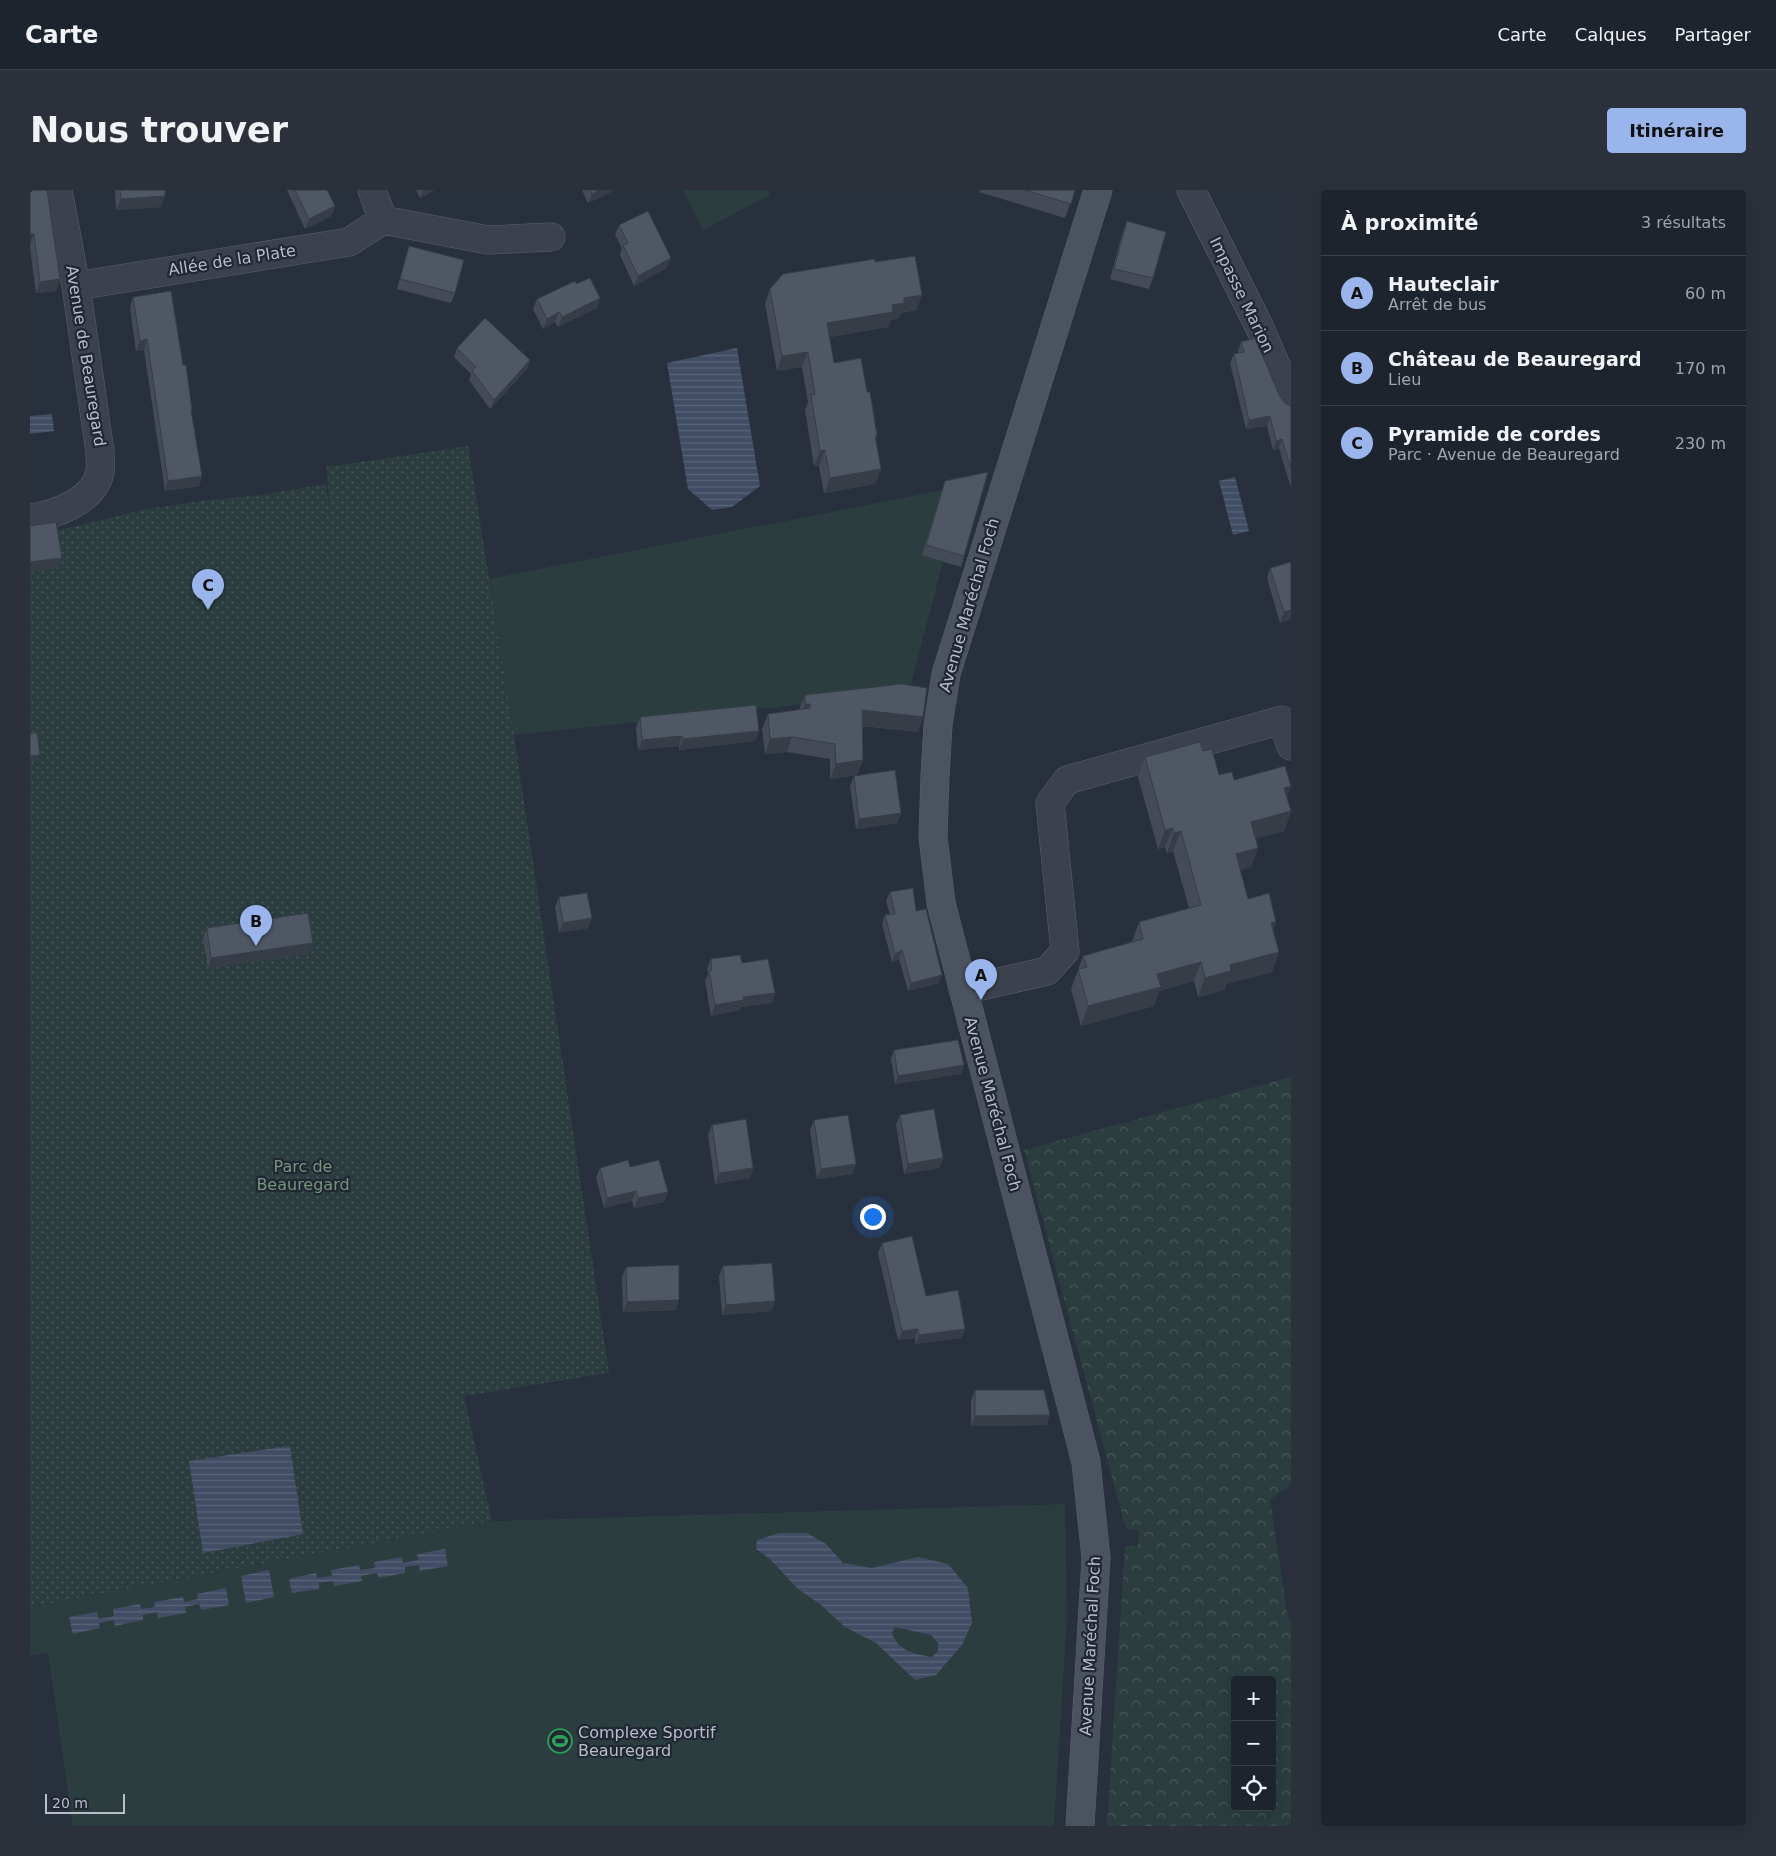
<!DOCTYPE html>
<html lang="fr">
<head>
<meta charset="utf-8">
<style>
	:root { --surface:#1e242e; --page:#2b303a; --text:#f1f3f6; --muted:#a1a4aa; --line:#3c414a; --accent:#9ab5ec }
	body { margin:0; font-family:"DejaVu Sans",sans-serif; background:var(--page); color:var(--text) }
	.controls { position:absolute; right:15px; bottom:15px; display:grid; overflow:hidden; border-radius:5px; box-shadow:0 5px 20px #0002 }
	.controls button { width:45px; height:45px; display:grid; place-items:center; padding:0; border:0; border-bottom:1px solid var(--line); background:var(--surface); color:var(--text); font:25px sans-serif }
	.scale { position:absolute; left:15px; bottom:12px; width:80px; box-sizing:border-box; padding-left:5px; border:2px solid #b8bec8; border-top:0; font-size:14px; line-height:18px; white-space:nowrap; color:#b8bec8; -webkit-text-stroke:4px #212733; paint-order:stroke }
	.you { position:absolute; left:842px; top:1026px; width:18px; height:18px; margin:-12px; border:4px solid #fff; border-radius:50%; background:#1a73e8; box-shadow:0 0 0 8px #1a73e833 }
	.badge { display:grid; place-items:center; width:32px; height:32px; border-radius:50%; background:var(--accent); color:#111; font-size:16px; font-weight:700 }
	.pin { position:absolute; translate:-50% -41px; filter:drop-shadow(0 1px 2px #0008) }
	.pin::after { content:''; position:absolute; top:26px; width:18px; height:15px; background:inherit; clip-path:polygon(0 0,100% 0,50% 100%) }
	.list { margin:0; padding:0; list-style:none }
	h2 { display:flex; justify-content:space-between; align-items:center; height:65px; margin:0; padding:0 20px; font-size:21px }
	h2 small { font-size:16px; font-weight:400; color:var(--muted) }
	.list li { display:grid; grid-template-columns:32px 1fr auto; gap:15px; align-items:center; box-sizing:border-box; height:75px; padding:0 20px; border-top:1px solid var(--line) }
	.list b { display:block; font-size:19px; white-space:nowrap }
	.list p { margin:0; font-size:16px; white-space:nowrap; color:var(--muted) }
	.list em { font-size:16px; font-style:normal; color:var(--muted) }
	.icon { flex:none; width:28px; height:28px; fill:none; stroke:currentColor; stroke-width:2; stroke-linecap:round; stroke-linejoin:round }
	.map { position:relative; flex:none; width:1261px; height:1636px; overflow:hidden; border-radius:5px }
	header { display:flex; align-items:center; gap:30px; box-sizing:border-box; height:70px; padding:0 25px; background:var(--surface); border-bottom:1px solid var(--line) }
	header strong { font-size:24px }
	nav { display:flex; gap:28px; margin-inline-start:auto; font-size:18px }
	.intro { display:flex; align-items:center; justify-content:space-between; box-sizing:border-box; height:120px; padding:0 30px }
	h1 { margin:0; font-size:35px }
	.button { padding:12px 22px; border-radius:5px; background:var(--accent); color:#111; font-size:18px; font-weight:700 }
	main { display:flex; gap:30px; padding:0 30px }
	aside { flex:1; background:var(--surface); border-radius:5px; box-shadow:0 5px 20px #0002 }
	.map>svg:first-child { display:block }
</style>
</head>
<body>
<header>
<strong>Carte</strong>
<nav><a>Carte</a><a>Calques</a><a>Partager</a></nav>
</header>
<div class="intro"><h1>Nous trouver</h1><a class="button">Itinéraire</a></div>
<main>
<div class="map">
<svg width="1261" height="1636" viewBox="0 0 1261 1636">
	<defs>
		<pattern id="forest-crowns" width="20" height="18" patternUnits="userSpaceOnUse" patternTransform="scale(1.25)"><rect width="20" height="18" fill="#2b3d3f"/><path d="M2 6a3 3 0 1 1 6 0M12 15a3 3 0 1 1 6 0" fill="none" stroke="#485759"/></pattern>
		<pattern id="park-dots" width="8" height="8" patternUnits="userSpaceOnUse" patternTransform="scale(1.25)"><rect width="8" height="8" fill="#2b3d3f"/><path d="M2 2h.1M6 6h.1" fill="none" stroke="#485759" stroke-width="1.8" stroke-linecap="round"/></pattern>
		<pattern id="water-rules" width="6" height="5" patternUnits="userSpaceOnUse" patternTransform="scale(1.25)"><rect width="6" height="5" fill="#414d64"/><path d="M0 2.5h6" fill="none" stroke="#5a6579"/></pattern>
	</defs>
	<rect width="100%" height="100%" fill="#28303d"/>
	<!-- grass -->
	<path fill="#2b3d3f" d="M 653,0 L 738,0 L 740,5 L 673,40 Z
		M 954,292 L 931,377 L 913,372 L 878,506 L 863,505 L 484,545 L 459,389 Z
		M 1035,1314 L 1037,1427 L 1024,1636 L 43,1636 L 18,1463 L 0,1466 L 0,1417 L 462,1331 Z"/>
	<!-- forest -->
	<path fill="url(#forest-crowns)" fill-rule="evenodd" d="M 1261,887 L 1261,1294 L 1240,1310 L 1257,1421 L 1261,1432 L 1261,1636 L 1077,1636 L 1095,1356 L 1108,1356 L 1109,1341 L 1096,1339 L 994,960 ZM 1205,1490 L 1242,1490 L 1242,1617 L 1205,1617 Z"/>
	<!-- park -->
	<path fill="url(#park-dots)" d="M 438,256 L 484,545 L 579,1183 L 434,1206 L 462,1331 L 0,1417 L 0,345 L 22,342 L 117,319 L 171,311 L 232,305 L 296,294 L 299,316 L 297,277 Z"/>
	<!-- water -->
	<path fill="url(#water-rules)" fill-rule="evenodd" d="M 707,158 L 730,296 L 702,317 L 682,320 L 658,299 L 637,173 Z
		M 22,224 L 24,241 L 0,244 L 0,226 Z
		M 1205,287 L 1219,341 L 1203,345 L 1189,291 Z
		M 260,1256 L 273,1344 L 173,1363 L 159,1271 Z
		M 749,1343 L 777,1343 L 796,1354 L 813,1373 L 842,1378 L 888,1367 L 918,1374 L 938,1398 L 942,1433 L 932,1455 L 906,1485 L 885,1490 L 846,1453 L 815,1437 L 791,1415 L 767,1398 L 740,1369 L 726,1359 L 727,1350 ZM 865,1437 L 901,1445 L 908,1453 L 908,1461 L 902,1467 C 884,1464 868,1461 862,1443 Z
		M 415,1359 L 418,1376 L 390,1381 L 389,1375 L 375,1377 L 375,1383 L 348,1388 L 347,1383 L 331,1386 L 332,1391 L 304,1396 L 303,1391 L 289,1393 L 289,1399 L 262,1403 L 259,1389 L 286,1383 L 287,1388 L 302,1386 L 301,1380 L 329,1375 L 330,1380 L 345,1378 L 344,1372 L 372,1367 L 373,1373 L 388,1370 L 387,1364 Z
		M 239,1380 L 244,1407 L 216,1413 L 211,1386 Z
		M 196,1398 L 199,1415 L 171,1420 L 169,1414 L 155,1417 L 156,1423 L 128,1428 L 127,1422 L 113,1425 L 113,1430 L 85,1436 L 84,1430 L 69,1433 L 70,1438 L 43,1444 L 39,1427 L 67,1422 L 69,1429 L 84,1426 L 83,1419 L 110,1414 L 111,1419 L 125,1417 L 124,1412 L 153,1407 L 154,1412 L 168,1409 L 167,1404 Z"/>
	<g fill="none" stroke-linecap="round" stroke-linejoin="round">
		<!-- street casing -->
		<g stroke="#5a606b" stroke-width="29">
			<path id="street" d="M 1161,0 L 1229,136 L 1261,210
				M 353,30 L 458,50 L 521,47
				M 46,96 L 319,52 L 353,30 L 342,0
				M 0,328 C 25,325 64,311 70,282 C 71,276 70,269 70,262 L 46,96 L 28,0
				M 933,800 L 1017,781 L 1035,761 L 1020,613 L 1037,590 L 1252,530 L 1261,556"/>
		</g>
		<!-- secondary casing -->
		<g stroke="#5a606b" stroke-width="29">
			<path id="secondary" d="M 1050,1636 L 1066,1368 L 1056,1272 L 911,713 L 903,647 L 905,586 L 908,535 L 916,484 L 1068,0"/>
		</g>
		<!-- street -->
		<use href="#street" stroke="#3c424d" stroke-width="28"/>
		<!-- secondary -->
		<use href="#secondary" stroke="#4b5260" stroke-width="28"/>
	</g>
	<!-- wall -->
	<path fill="#444b57" d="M 0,0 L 30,89 L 26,101 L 6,103 L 0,58 Z
		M 85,0 L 135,0 L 131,17 L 86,20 Z
		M 257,0 L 297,0 L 305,16 L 301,26 L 275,39 Z
		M 386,0 L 405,0 L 390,8 Z
		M 552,0 L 585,0 L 558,13 Z
		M 950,0 L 1045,0 L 1035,28 L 949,2 Z
		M 1097,31 L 1123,88 L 1119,99 L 1080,89 L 1093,41 Z
		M 589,35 L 637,78 L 604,96 L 590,65 L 592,58 L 585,45 Z
		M 379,56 L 425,103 L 421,113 L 367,99 L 376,65 Z
		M 845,72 L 892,105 L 886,120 L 871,123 L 869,128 L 861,130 L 858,137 L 800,147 L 804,173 L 837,202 L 847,245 L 846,250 L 851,279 L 845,294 L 794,303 L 789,276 L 784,276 L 775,220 L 778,212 L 772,177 L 747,181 L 735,114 L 740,99 Z
		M 546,94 L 570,108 L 567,118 L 528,137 L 525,132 L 513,139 L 503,119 L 507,109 Z
		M 103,107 L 161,223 L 172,286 L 169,296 L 135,301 L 114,160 L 106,161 L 100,117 Z
		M 1211,152 L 1250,207 L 1255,213 L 1261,217 L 1261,298 L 1249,258 L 1243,260 L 1237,236 L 1216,239 L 1200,173 L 1204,164 L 1208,163 L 1208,161 Z
		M 427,158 L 500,170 L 497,179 L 460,219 L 439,190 L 441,184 L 424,167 Z
		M 915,291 L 934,366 L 931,377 L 892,365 Z
		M 1240,378 L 1261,429 L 1250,433 L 1237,388 Z
		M 775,505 L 893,527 L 888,542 L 832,536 L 833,570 L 827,585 L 800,589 L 800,569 L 757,562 L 735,564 L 732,539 L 738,524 L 769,520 Z
		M 610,527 L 729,541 L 725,551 L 649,560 L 649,556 L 608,560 L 606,538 Z
		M 1173,561 L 1189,585 L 1204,590 L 1261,596 L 1257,607 L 1261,621 L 1254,641 L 1226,648 L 1228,658 L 1221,677 L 1210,680 L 1218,709 L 1246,732 L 1243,741 L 1249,762 L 1242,782 L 1196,794 L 1194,800 L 1168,807 L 1164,791 L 1129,801 L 1124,816 L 1051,836 L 1041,799 L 1053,766 L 1102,752 L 1109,732 L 1159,718 L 1143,661 L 1137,663 L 1135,657 L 1128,659 L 1108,587 L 1115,567 Z
		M 824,586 L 871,623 L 867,633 L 826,639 L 820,596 Z
		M 860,702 L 886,721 L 909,793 L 878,801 L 869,769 L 862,772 L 852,734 L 855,725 L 860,725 L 856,711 Z
		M 529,707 L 562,728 L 558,738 L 529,743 L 525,717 Z
		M 177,738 L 279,764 L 178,778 L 173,749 Z
		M 681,769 L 712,773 L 745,803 L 742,813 L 711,817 L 710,820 L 681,826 L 675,791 L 678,784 L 677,779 Z
		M 864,860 L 934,875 L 931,884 L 865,894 L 861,869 Z
		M 870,925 L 913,968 L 909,978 L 874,984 L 866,935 Z
		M 784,930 L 826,974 L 822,984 L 787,989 L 780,940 Z
		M 682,935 L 723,978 L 720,988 L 685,994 L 678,945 Z
		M 600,977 L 638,1002 L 634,1012 L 604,1018 L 602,1011 L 574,1018 L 566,988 L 570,978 Z
		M 852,1053 L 896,1106 L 935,1139 L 931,1148 L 885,1154 L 885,1148 L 868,1150 L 848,1063 Z
		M 693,1076 L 745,1111 L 741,1121 L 692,1125 L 689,1086 Z
		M 596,1077 L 646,1120 L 593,1122 L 592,1087 Z
		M 945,1200 L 1017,1235 L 941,1236 L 941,1210 Z"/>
	<!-- shaded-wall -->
	<path fill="#373d47" d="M 393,0 L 405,0 L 390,8 Z
		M 569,0 L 585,0 L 558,13 L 562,4 Z
		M 135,6 L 131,17 L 86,20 L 91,9 Z
		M 305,16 L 301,26 L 275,39 L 279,29 Z
		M 0,44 L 4,44 L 0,55 Z
		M 641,68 L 637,78 L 604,96 L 608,86 Z
		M 30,89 L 26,101 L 6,103 L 10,92 Z
		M 892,105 L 886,120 L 871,123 L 869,128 L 861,130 L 858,137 L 792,148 L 797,133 L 862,115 L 874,108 Z
		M 570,108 L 567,118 L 528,137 L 532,127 Z
		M 529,122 L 525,132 L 513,139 L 517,129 Z
		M 117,149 L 114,160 L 106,161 L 110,151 Z
		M 778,162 L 772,177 L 747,181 L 752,166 Z
		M 500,170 L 497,179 L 460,219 L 464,210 Z
		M 1240,226 L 1237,236 L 1216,239 L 1219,230 Z
		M 1252,249 L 1249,258 L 1243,260 L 1246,251 Z
		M 795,260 L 789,276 L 784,276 L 790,261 Z
		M 851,279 L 845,294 L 794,303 L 800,288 Z
		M 172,286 L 169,296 L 135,301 L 138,291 Z
		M 32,368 L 28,378 L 0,382 L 0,372 Z
		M 1261,420 L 1261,429 L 1250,433 L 1254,422 Z
		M 775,514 L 780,514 L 774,529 L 769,529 Z
		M 832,520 L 893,527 L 888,542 L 827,535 Z
		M 729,541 L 725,551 L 649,560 L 653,549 Z
		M 652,546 L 649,556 L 608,560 L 612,550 Z
		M 762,547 L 757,562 L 735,564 L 740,549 Z
		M 10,565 L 8,570 L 0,571 L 0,566 Z
		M 833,570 L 827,585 L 800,589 L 806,574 Z
		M 1261,596 L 1254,616 L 1254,598 Z
		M 1261,621 L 1254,641 L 1214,652 L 1221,632 Z
		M 871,623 L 867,633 L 826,639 L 829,629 Z
		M 1143,638 L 1135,657 L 1128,659 L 1135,640 Z
		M 1151,641 L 1143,661 L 1137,663 L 1144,643 Z
		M 1228,658 L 1221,677 L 1199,683 L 1206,664 Z
		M 562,728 L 558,738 L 529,743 L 533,733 Z
		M 1246,732 L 1239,751 L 1241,733 Z
		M 283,753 L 279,764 L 178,778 L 181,768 Z
		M 872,760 L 869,769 L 862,772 L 865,764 Z
		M 1249,762 L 1242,782 L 1196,794 L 1194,800 L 1168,807 L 1175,788 L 1200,775 Z
		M 1171,772 L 1164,791 L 1129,801 L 1124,816 L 1051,836 L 1058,816 L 1127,784 Z
		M 912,785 L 909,793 L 878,801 L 881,793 Z
		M 745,803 L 742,813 L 711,817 L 710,820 L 681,826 L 685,815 L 713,807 Z
		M 934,875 L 931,884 L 865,894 L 868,886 Z
		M 913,968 L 909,978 L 874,984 L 878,974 Z
		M 826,974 L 822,984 L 787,989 L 791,979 Z
		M 723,978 L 720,988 L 685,994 L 689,983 Z
		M 606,1001 L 602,1011 L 574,1018 L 577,1008 Z
		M 638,1002 L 634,1012 L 604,1018 L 608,1008 Z
		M 649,1110 L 646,1120 L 593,1122 L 597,1112 Z
		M 745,1111 L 741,1121 L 692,1125 L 696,1115 Z
		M 888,1139 L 885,1148 L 868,1150 L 872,1141 Z
		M 935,1139 L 931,1148 L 885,1154 L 889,1145 Z
		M 1020,1225 L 1017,1235 L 941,1236 L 945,1226 Z"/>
	<!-- building -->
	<path fill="#4f5765" stroke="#373d47" d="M 0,0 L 17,0 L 30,89 L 10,92 L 4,44 L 0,44 Z
		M 90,0 L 135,0 L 135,6 L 91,9 Z
		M 265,0 L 297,0 L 305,16 L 279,29 Z
		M 560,0 L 569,0 L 562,4 Z
		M 995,0 L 1045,0 L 1041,14 Z
		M 618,21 L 641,68 L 608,86 L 593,55 L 598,53 L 589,35 Z
		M 1097,31 L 1136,42 L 1123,88 L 1084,79 Z
		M 379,56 L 434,70 L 425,103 L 370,89 Z
		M 885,66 L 892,105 L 874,108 L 874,113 L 862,115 L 863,122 L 797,133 L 804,173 L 831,168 L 837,202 L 840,202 L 847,245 L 845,246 L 851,279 L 800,288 L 795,260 L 790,261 L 781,205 L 785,204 L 778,162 L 752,166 L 740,99 L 753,84 L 845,69 L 845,72 Z
		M 560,88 L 570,108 L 532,127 L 529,122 L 517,129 L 507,109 L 545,91 L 546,94 Z
		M 141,101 L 153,175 L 156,175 L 162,220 L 161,220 L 172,286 L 138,291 L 117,149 L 110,151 L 103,107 Z
		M 455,128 L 500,170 L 464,210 L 442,181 L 446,177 L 427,158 Z
		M 1225,148 L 1250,207 L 1255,213 L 1260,216 L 1261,217 L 1261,278 L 1252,249 L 1246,251 L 1240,226 L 1219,230 L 1204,164 L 1214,162 L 1211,152 Z
		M 958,282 L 934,366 L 896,355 L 915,291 Z
		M 26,332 L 32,368 L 0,372 L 0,336 Z
		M 1261,372 L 1261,420 L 1254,422 L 1240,378 Z
		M 871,494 L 897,498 L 893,527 L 832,520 L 833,570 L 806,574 L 805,554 L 762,547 L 740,549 L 738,524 L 780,518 L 780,514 L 775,514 L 775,505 Z
		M 726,515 L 729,541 L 653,549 L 652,546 L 612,550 L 610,527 Z
		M 7,543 L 10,565 L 0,566 L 0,544 Z
		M 1170,552 L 1173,561 L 1182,559 L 1189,585 L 1202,582 L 1204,590 L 1255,576 L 1261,596 L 1254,598 L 1261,621 L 1221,632 L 1228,658 L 1206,664 L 1218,709 L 1239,703 L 1246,732 L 1241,733 L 1249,762 L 1200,775 L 1201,781 L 1175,788 L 1171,772 L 1127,784 L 1131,797 L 1058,816 L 1048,779 L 1057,777 L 1053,766 L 1113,749 L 1109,732 L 1171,715 L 1151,641 L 1144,643 L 1143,638 L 1135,640 L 1115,567 Z
		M 865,580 L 871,623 L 829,629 L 824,586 Z
		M 883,698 L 886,721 L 896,719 L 912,785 L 881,793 L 872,760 L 865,764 L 855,725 L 865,724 L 860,702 Z
		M 557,703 L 562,728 L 533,733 L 529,707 Z
		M 278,723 L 283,753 L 181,768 L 177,738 Z
		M 710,765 L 712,773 L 738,769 L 745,803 L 713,807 L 714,810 L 685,815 L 679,781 L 682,780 L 681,769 Z
		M 928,850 L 934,875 L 868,886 L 864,860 Z
		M 904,919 L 913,968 L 878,974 L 870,925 Z
		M 818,925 L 826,974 L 791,979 L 784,930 Z
		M 716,929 L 723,978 L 689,983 L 682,935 Z
		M 598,970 L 600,977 L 629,970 L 638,1002 L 608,1008 L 606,1001 L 577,1008 L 570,978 Z
		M 882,1046 L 896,1106 L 928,1100 L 935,1139 L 889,1145 L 888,1139 L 872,1141 L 852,1053 Z
		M 742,1073 L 745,1111 L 696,1115 L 693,1076 Z
		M 649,1075 L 649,1110 L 597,1112 L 596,1077 Z
		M 945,1200 L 1014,1200 L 1020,1225 L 945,1226 Z"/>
	<!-- icons -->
	<defs>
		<g id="stadium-ring" transform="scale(1.25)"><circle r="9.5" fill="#212733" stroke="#2e9e5b" stroke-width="1.5"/><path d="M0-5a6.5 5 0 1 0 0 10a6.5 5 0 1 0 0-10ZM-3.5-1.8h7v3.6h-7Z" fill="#2e9e5b"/></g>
	</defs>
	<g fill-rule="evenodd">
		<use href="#stadium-ring" x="530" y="1551"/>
	</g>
	<g text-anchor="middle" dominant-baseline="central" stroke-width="4.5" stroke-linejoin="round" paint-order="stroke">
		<!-- street labels -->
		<g font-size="16" fill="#b8bec8" stroke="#212733">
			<text transform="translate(202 70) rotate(-9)">Allée de la Plate</text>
			<text transform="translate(1212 105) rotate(64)">Impasse Marion</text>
			<text transform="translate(56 166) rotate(81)">Avenue de Beauregard</text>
			<text transform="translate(939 415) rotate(-74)">Avenue Maréchal Foch</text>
			<text transform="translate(963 914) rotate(75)">Avenue Maréchal Foch</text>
			<text transform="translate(1060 1456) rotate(-87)">Avenue Maréchal Foch</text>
		</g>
		<!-- park labels -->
		<g font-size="16" fill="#73967c" stroke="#212733">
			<text x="273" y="976">Parc de<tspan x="273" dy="18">Beauregard</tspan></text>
		</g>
		<!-- poi labels -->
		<g font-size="16" fill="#b8bec8" stroke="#212733" text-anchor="start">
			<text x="548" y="1542">Complexe Sportif<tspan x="548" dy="18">Beauregard</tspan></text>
		</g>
	</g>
</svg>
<div class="controls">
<button>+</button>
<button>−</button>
<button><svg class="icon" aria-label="locate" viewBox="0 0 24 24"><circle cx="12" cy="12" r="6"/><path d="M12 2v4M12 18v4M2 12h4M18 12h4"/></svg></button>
</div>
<div class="scale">20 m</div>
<div class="you"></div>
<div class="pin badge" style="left:951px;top:810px">A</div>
<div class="pin badge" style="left:226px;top:756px">B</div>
<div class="pin badge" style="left:178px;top:420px">C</div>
</div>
<aside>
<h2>À proximité<small>3 résultats</small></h2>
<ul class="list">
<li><span class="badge">A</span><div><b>Hauteclair</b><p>Arrêt de bus</p></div><em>60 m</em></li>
<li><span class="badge">B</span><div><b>Château de Beauregard</b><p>Lieu</p></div><em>170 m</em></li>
<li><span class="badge">C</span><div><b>Pyramide de cordes</b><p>Parc · Avenue de Beauregard</p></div><em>230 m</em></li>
</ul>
</aside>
</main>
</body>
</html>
